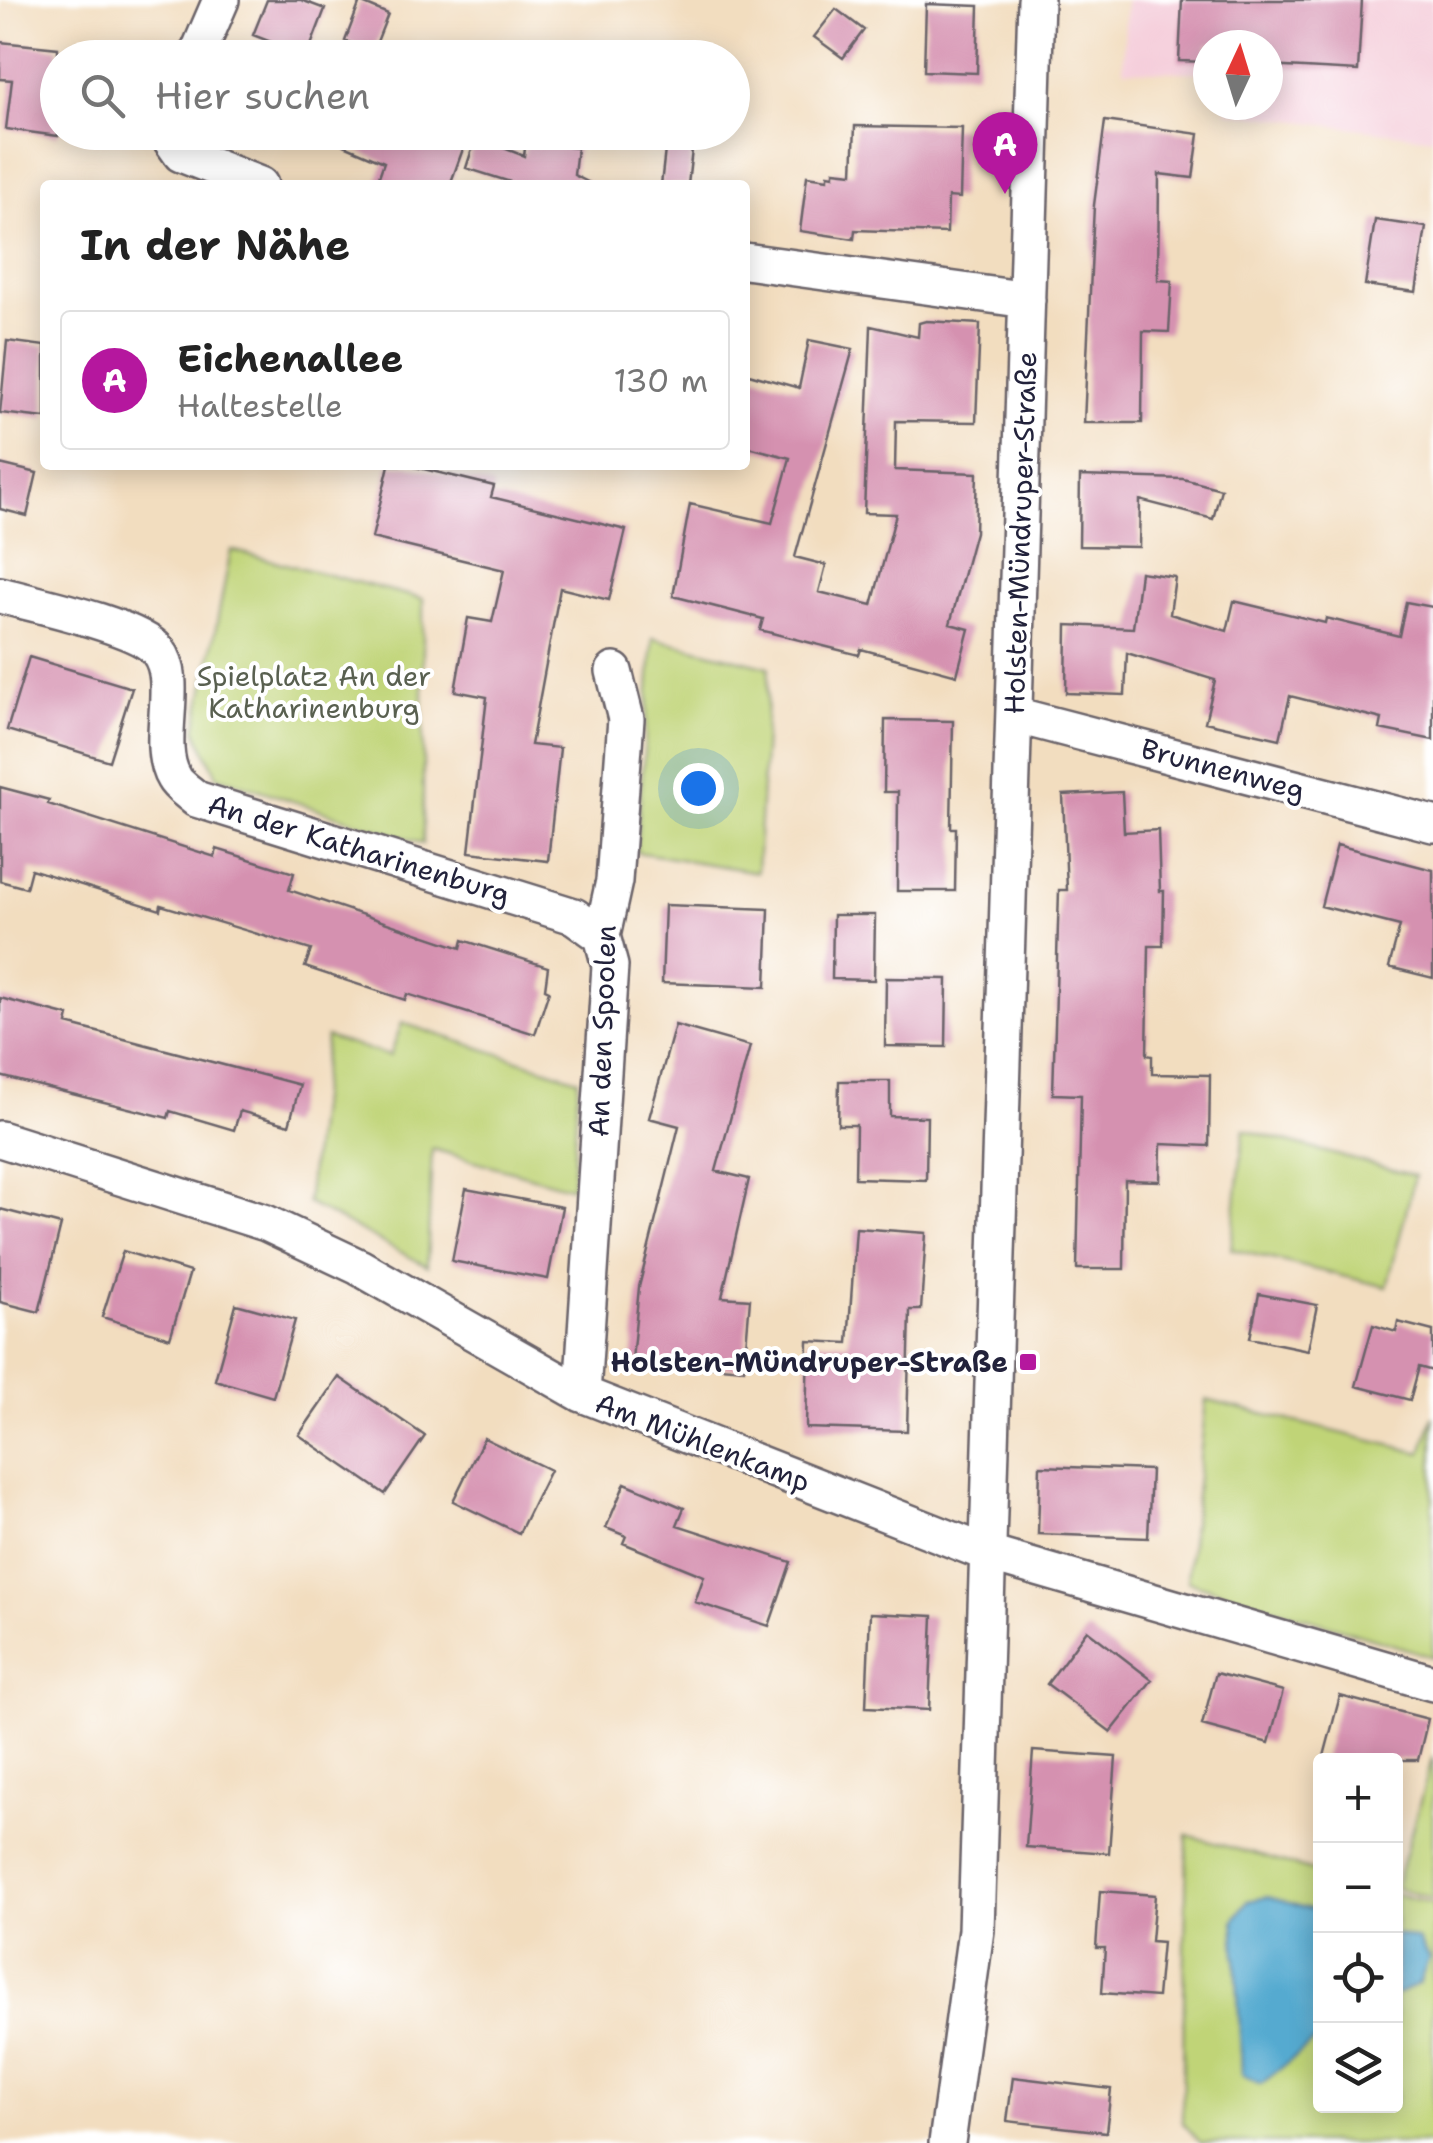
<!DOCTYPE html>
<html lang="de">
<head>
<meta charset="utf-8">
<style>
	:root { --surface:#fff; --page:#f2f2f2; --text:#222; --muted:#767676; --line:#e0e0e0; --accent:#b5179e }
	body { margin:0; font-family:"Shantell Sans",sans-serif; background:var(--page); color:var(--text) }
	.controls { position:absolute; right:30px; bottom:30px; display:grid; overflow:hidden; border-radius:10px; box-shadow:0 5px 25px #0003 }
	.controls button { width:90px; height:90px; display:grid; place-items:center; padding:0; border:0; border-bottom:2px solid var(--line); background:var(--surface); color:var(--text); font:50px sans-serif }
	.compass { position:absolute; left:1193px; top:30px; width:90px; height:90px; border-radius:50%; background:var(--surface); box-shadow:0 5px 25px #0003; rotate:4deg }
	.you { position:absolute; left:698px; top:788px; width:35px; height:35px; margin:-25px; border:8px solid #fff; border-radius:50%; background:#1a73e8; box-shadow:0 0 0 15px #1a73e833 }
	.badge { display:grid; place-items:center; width:65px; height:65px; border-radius:50%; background:var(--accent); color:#fff; font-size:32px; font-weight:700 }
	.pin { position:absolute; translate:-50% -82px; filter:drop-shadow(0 2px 5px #0008) }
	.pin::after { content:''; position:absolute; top:52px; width:35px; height:30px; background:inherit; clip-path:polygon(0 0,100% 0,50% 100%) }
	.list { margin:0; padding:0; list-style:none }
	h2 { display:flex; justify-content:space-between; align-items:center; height:130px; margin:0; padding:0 40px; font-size:42px }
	h2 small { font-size:32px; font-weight:400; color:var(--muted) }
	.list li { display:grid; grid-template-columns:65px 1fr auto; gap:30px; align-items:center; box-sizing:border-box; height:140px; margin:0 20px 20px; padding:0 20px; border:2px solid var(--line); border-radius:10px }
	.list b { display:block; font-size:38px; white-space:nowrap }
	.list p { margin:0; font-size:32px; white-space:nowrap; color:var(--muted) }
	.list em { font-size:32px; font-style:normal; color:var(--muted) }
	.icon { flex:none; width:55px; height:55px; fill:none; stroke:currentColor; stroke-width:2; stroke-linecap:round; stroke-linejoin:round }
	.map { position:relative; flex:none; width:1433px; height:2143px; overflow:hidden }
	.search { position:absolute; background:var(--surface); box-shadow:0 5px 25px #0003; left:40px; top:40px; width:710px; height:110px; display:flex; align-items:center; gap:25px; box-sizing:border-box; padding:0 35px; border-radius:55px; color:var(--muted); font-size:38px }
	.panel { position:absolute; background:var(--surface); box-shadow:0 5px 25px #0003; left:40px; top:180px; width:710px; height:290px; border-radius:10px }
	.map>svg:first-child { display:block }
</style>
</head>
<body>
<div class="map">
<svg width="1433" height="2143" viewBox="0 0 1433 2143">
	<rect width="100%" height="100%" fill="#fff"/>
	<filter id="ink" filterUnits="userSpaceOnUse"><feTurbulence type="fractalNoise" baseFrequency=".01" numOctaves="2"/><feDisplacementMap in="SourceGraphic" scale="20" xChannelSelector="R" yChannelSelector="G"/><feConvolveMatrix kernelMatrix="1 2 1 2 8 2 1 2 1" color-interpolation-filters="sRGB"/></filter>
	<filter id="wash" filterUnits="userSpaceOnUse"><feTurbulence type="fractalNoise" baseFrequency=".0048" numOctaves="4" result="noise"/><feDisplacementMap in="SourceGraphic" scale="40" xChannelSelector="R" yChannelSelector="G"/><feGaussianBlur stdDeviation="2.25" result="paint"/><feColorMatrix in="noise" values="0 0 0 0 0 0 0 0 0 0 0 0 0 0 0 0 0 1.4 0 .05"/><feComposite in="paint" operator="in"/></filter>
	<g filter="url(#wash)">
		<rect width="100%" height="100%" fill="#f2ddbf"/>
		<!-- built -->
		<path fill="#f5cfdb" d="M 1126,0 L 1433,0 L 1433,138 L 1227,112 L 1228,105 L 1268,105 L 1268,45 L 1208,45 L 1208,73 L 1123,70 Z"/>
		<!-- green -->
		<path fill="#c0d477" stroke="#717b59" stroke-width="2.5" d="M 231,550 L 423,599 L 423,844 L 217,776 L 196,730 Z
			M 653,638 L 769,667 L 757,872 L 636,852 Z
			M 402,1023 L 578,1079 L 572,1188 L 432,1149 L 427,1266 L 307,1203 L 326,1037 L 390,1056 Z
			M 1244,1130 L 1415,1176 L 1387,1287 L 1231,1249 Z
			M 1206,1400 L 1422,1453 L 1433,1416 L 1433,1657 L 1187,1581 Z
			M 1433,1756 L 1433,1899 L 1396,1888 L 1396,1885 Z
			M 1187,1835 L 1320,1873 L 1320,2106 L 1396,2106 L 1396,1894 L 1433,1904 L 1433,2143 L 1201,2143 L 1182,2122 Z"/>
		<!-- water -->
		<path fill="#54aad0" stroke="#3b6686" stroke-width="2.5" d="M 1268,1897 L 1320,1912 L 1320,2037 L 1261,2084 L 1242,2075 L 1234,1920 L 1247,1901 Z
			M 1396,1934 L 1418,1940 L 1429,1959 L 1419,1983 L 1396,1995 Z"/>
		<g id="blocks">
			<!-- building -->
			<path fill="#d591b0" d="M 267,0 L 301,0 L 325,9 L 307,56 L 253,35 Z
				M 1182,0 L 1362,0 L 1358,71 L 1268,66 L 1268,45 L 1208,45 L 1208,62 L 1179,61 Z
				M 360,2 L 388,14 L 373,52 L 345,41 Z
				M 926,4 L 979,6 L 977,73 L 924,71 Z
				M 836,9 L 864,30 L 843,58 L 814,37 Z
				M 0,42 L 58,48 L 58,136 L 6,129 L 12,80 L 0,79 Z
				M 1105,121 L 1199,134 L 1193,178 L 1159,174 L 1158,280 L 1172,281 L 1169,332 L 1143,331 L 1142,423 L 1084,423 L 1094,205 Z
				M 855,126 L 962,128 L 960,198 L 948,197 L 947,233 L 855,230 L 854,239 L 800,231 L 807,176 L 828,179 L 828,174 L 834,175 L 834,171 L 853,173 Z
				M 314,132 L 419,132 L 463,149 L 450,185 L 376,185 L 384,162 Z
				M 527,132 L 562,132 L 560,146 L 577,148 L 574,175 L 594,185 L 520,185 L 466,168 L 476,137 L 524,156 Z
				M 667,132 L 694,132 L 688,185 L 661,185 Z
				M 1375,220 L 1426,227 L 1416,292 L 1365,285 Z
				M 926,321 L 980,324 L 976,422 L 896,421 L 895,470 L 977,473 L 975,532 L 950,624 L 969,629 L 957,675 L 861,649 L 859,655 L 760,630 L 763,619 L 673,596 L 690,504 L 772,523 L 790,458 L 745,446 L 745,373 L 799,388 L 809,340 L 853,349 L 795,557 L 826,565 L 819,592 L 872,605 L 896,514 L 864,513 L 871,326 L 918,337 L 919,323 Z
				M 7,341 L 45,346 L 45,418 L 0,413 Z
				M 0,464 L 37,473 L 27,516 L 0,509 Z
				M 389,465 L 407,465 L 494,486 L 491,497 L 626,530 L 609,600 L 560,588 L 531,745 L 560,748 L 548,861 L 469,852 L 487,697 L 455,691 L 468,618 L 492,622 L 504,570 L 372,538 Z
				M 1080,476 L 1183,479 L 1221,489 L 1213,519 L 1140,500 L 1139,547 L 1079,546 Z
				M 1140,572 L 1175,577 L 1170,614 L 1227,631 L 1234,601 L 1325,623 L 1326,618 L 1399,636 L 1406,602 L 1433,607 L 1433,740 L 1380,729 L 1382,719 L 1290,696 L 1280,739 L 1205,722 L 1215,680 L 1127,653 L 1125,695 L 1066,693 L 1067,625 L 1133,628 Z
				M 29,657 L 132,688 L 109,761 L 7,730 Z
				M 885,720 L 953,721 L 951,828 L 956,828 L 955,891 L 897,891 L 898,792 L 884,792 Z
				M 0,787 L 49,800 L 48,804 L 215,857 L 217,849 L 294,873 L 289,890 L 461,948 L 463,940 L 548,967 L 545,989 L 549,991 L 535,1034 L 407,994 L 405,1000 L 305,967 L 311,950 L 161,905 L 160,910 L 31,869 L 26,888 L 0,881 Z
				M 1122,792 L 1124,832 L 1158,830 L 1160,891 L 1164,891 L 1163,946 L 1149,946 L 1147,1055 L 1152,1056 L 1152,1074 L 1210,1075 L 1209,1146 L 1161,1144 L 1160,1181 L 1125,1180 L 1124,1269 L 1077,1269 L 1081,1095 L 1053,1094 L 1059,890 L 1067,890 L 1063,795 Z
				M 1337,845 L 1433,870 L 1433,978 L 1389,967 L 1400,926 L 1321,906 Z
				M 665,905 L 769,909 L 766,987 L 662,983 Z
				M 833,915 L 875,915 L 874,980 L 832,979 Z
				M 886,978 L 947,979 L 946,1047 L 885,1046 Z
				M 0,998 L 69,1016 L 67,1024 L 300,1085 L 289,1125 L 240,1111 L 234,1130 L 170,1111 L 168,1118 L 0,1076 Z
				M 675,1025 L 750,1046 L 716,1171 L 749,1179 L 722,1297 L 750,1299 L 744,1369 L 632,1360 L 639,1287 L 679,1126 L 649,1118 Z
				M 839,1081 L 890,1081 L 890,1116 L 927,1117 L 926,1180 L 855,1178 L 856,1125 L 838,1125 Z
				M 466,1189 L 562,1207 L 548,1279 L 452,1261 Z
				M 0,1209 L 61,1225 L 39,1312 L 0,1302 Z
				M 856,1228 L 926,1233 L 921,1310 L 910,1310 L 907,1431 L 806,1428 L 808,1341 L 848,1343 Z
				M 123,1251 L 190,1272 L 170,1338 L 102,1317 Z
				M 1259,1294 L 1317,1305 L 1308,1350 L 1250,1338 Z
				M 236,1304 L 295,1320 L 273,1397 L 215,1380 Z
				M 1398,1322 L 1433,1331 L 1433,1371 L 1419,1367 L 1410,1400 L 1356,1386 L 1373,1325 L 1396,1332 Z
				M 339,1377 L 425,1436 L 385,1494 L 299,1435 Z
				M 484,1438 L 550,1470 L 519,1533 L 453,1501 Z
				M 1040,1466 L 1151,1470 L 1148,1538 L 1038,1534 Z
				M 625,1483 L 684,1508 L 677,1525 L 791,1562 L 769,1626 L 695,1602 L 704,1576 L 623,1543 L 626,1536 L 606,1528 Z
				M 870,1613 L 933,1616 L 929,1710 L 866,1707 Z
				M 1087,1630 L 1152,1680 L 1111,1732 L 1047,1684 Z
				M 1216,1673 L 1283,1691 L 1269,1743 L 1202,1725 Z
				M 1340,1696 L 1428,1719 L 1418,1760 L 1323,1760 Z
				M 1033,1751 L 1116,1757 L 1109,1853 L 1026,1847 Z
				M 1100,1891 L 1155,1895 L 1151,1941 L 1162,1942 L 1157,1997 L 1102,1993 L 1105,1948 L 1096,1948 Z
				M 1013,2077 L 1111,2089 L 1106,2132 L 1007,2121 Z"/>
		</g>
	</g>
	<g filter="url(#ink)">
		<use href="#blocks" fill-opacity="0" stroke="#6b6369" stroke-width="2.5"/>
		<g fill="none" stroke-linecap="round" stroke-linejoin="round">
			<!-- minor casing -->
			<g stroke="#6b6369" stroke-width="40">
				<path id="minor" d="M 196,58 L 221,0
					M 170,132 L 169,137 L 181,154 L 260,185
					M 745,261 L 1027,300
					M 0,595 C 34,604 139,626 158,651 C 182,681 153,744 174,778 C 178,786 190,793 196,799 L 574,916 L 602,936
					M 1014,715 L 1433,824
					M 0,1139 L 266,1223 L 359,1267 L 582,1394 L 989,1554 L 1433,1683
					M 582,1394 L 610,966 L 602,936 L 614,881 L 626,719 L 614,671
					M 947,2143 L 976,1930 L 1036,0"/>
			</g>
			<!-- minor -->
			<use href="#minor" stroke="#fff" stroke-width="35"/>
		</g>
	</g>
	<!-- markers -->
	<rect fill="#b5179e" stroke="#fff" stroke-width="4" x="1018" y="1352" width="20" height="20" rx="5"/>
	<g text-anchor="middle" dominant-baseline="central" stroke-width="8" stroke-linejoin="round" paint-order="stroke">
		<!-- street labels -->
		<g font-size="28" fill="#22223b" stroke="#fff">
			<text transform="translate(1020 533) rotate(-88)">Holsten-Mündruper-Straße</text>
			<text transform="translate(1223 769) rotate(15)">Brunnenweg</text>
			<text transform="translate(359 849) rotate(17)">An der Katharinenburg</text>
			<text transform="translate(602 1031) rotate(-88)">An den Spoolen</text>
			<text transform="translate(703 1442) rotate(21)">Am Mühlenkamp</text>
		</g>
		<!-- park labels -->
		<g font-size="28" fill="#596050" stroke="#fff">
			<text x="314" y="676">Spielplatz An der<tspan x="314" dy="32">Katharinenburg</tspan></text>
		</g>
		<!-- poi labels -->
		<g font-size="28" font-weight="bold" fill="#22223b" stroke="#fff" text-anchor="end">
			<text x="1008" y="1362">Holsten-Mündruper-Straße</text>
		</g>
	</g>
</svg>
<div class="controls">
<button>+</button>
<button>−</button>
<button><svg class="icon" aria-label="locate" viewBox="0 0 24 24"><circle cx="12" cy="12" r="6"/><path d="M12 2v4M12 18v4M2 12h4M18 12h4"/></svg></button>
<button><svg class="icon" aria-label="layers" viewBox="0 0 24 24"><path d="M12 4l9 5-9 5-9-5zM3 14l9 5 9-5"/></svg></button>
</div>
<svg class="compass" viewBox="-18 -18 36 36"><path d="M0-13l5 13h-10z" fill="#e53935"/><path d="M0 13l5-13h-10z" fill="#767676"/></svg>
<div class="you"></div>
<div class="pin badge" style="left:1005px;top:194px">A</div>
<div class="search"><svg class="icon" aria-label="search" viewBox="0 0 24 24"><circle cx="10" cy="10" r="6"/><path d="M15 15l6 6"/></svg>Hier suchen</div>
<section class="panel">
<h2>In der Nähe<small></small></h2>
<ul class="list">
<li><span class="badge">A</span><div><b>Eichenallee</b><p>Haltestelle</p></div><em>130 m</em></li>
</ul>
</section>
</div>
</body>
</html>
